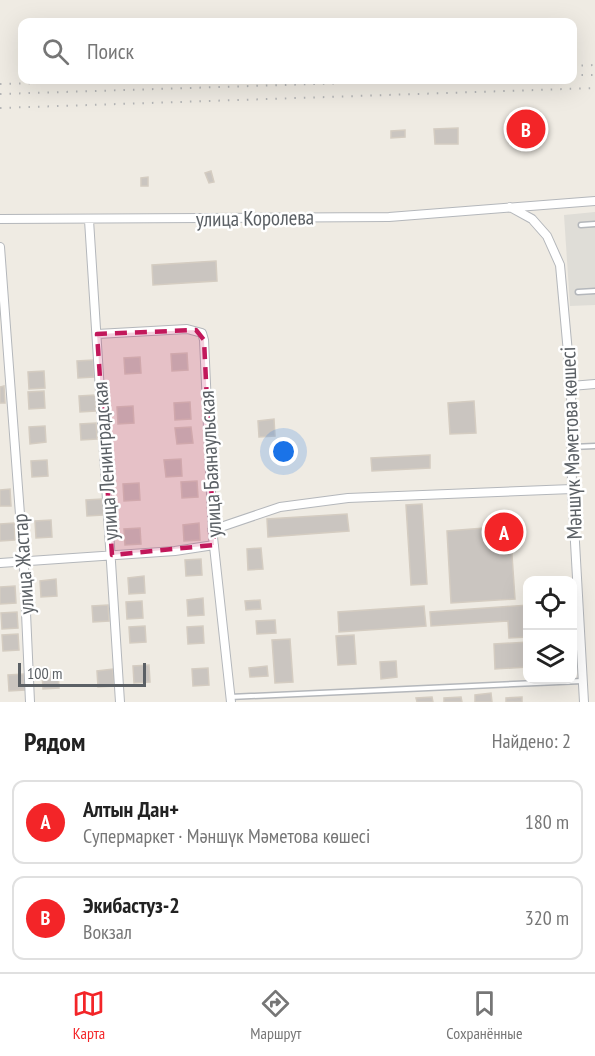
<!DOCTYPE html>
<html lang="ru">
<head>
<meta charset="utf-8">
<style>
	:root { --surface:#fff; --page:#f2f2f2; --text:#222; --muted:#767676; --line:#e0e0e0; --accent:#f32528 }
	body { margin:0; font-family:"PT Sans Narrow",sans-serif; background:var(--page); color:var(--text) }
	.controls { position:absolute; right:18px; bottom:18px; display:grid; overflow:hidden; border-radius:12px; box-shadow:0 6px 24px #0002 }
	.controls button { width:54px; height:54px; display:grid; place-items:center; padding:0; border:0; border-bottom:2px solid var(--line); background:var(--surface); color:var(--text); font:30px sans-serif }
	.scale { position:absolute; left:18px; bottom:15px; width:128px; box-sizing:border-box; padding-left:6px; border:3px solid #5b6065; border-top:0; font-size:16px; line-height:21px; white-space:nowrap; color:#5b6065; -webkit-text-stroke:4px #fff; paint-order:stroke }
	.you { position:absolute; left:284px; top:452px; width:21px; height:21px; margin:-15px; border:4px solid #fff; border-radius:50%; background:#1a73e8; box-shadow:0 0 0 9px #1a73e833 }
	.badge { display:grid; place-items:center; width:39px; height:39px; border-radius:50%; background:var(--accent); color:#fff; font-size:20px; font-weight:700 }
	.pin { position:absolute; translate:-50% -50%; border:3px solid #fff; box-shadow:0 2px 6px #0006 }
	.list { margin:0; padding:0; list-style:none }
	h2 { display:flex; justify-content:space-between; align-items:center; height:78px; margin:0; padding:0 24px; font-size:26px }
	h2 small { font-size:20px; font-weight:400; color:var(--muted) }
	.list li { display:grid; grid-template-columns:39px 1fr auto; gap:18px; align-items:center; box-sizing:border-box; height:84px; margin:0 12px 12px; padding:0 12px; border:2px solid var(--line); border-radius:12px }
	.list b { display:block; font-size:22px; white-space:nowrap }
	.list p { margin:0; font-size:20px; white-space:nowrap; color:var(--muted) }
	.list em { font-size:20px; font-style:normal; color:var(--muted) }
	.icon { flex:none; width:33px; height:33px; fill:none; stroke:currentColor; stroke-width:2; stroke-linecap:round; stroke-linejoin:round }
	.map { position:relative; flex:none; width:595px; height:702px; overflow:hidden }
	.search { position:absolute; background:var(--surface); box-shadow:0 6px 24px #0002; left:18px; right:18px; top:18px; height:66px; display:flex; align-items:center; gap:15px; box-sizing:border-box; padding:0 21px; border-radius:12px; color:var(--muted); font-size:22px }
	.sheet { height:270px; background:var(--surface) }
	nav { display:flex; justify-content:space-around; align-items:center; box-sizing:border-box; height:84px; border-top:2px solid var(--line); background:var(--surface); font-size:16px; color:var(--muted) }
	nav a { display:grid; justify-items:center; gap:3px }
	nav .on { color:var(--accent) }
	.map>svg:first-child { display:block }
</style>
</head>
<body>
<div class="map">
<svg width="595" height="702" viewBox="0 0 595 702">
	<rect width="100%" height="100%" fill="#efebe3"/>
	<!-- industrial -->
	<path fill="#dfddd7" d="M 595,212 L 595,305 L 570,306 L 564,215 Z"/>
	<!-- building -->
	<path fill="#cac5c0" stroke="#d4ccc1" stroke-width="1.5" d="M 518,119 L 538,120 L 538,137 L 517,137 Z
		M 458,128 L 458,144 L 435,144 L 434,129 Z
		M 405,130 L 405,137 L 391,138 L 391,131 Z
		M 211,171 L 214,182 L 209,183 L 205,173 Z
		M 148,177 L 148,186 L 141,186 L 141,178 Z
		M 216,261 L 217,281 L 153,285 L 152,265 Z
		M 187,353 L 188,370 L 172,371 L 171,354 Z
		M 140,357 L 141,373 L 125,374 L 124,358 Z
		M 93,360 L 94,377 L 78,378 L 77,361 Z
		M 44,371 L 45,388 L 29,389 L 28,372 Z
		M 4,386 L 5,403 L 0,403 L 0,387 Z
		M 44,391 L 45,408 L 29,409 L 28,392 Z
		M 95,395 L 96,411 L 80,412 L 79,396 Z
		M 474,401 L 476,433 L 450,434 L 448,403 Z
		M 190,402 L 191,419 L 175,420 L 174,403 Z
		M 133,406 L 134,423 L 118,424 L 117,407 Z
		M 274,419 L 275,436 L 259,437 L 258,421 Z
		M 96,423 L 97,439 L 81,440 L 80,424 Z
		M 45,426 L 46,442 L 30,444 L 29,427 Z
		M 191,427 L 193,443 L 177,444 L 175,428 Z
		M 430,455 L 430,468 L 372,471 L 371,458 Z
		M 181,459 L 182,476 L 166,477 L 164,460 Z
		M 47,460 L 48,476 L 32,477 L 31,461 Z
		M 197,481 L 198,497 L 182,498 L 181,482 Z
		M 139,483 L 140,500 L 124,501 L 123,484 Z
		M 10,489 L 11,506 L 0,506 L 0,490 Z
		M 102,499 L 103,515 L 87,516 L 86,500 Z
		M 422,504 L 427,584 L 411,585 L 406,505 Z
		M 347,514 L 349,531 L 268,537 L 267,519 Z
		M 51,520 L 52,537 L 36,538 L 35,521 Z
		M 14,523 L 15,540 L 0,541 L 0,524 Z
		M 199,523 L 200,540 L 184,541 L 183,525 Z
		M 510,526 L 515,599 L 451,603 L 447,531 Z
		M 140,528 L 141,544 L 125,545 L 124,529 Z
		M 261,548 L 263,569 L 248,570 L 247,549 Z
		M 201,559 L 202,575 L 186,576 L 185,560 Z
		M 144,576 L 145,593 L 129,594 L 128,578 Z
		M 56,579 L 57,596 L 41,597 L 40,581 Z
		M 15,586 L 16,603 L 0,604 L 0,587 Z
		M 203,598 L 204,615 L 188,616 L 187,600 Z
		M 260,600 L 261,609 L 246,610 L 245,601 Z
		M 142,601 L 143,618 L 127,619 L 126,602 Z
		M 108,605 L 109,621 L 93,622 L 92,606 Z
		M 528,605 L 528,637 L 509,638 L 508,621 L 431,626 L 430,612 Z
		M 424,606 L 426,626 L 339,632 L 338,612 Z
		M 17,612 L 18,628 L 2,629 L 1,613 Z
		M 275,620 L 276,633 L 257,634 L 256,621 Z
		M 145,626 L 146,642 L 130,643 L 129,627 Z
		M 203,626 L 204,643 L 188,644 L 187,627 Z
		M 18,634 L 19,650 L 3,651 L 2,635 Z
		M 354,635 L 356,664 L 338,665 L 336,636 Z
		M 290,639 L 293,682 L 275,683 L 272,640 Z
		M 528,642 L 528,667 L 495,669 L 494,644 Z
		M 396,661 L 397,677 L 381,679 L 380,662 Z
		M 149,665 L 150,682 L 134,683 L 133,666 Z
		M 267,666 L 268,676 L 250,677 L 249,668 Z
		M 208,668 L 209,685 L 193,686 L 192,669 Z
		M 113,669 L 114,686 L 98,687 L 97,671 Z
		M 58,671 L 59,688 L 43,689 L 42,673 Z
		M 24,674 L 25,690 L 9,691 L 8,675 Z
		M 491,693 L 492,702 L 475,702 L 475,695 Z
		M 432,697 L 433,702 L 417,702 L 416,698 Z
		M 461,697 L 462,702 L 444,702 L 444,698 Z
		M 522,697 L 522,702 L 506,702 L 506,698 Z"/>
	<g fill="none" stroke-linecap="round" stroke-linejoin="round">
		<!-- lane casing -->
		<g stroke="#b4b7bb" stroke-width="7">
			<path id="lane" d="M 581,225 L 595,224
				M 578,292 L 595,291
				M 572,447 L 595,446
				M 230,697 L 582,681"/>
		</g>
		<!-- street casing -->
		<g stroke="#b4b7bb" stroke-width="10">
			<path id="street" d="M 510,207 L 532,219 L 547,236 L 560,265 L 571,386 L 572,489 L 584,702
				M 0,219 L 389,217 L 595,201
				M 89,220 L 120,702
				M 0,247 L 24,568 L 30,702
				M 97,334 L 187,329 L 202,333 L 204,340 L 213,537 L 231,702
				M 571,386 L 595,384
				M 212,530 L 280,507 L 348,498 L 572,489
				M 0,563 L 175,551 L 214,545"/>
		</g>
		<!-- lane -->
		<use href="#lane" stroke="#fff" stroke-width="4"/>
		<!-- street -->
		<use href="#street" stroke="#fff" stroke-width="8"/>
		<!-- rail -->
		<path stroke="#b4b5b6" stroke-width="2" stroke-dasharray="1.5 8" stroke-linecap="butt" d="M 572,66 L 595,65
			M 572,75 L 595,75
			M 0,84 L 148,80
			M 0,94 L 440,80
			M 0,108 L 595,88"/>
	</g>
	<!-- marked area -->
	<path fill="#c2185b" fill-opacity="0.2" stroke="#c2185b" stroke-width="4.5" stroke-dasharray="12 8" stroke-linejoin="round" d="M 196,330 L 204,340 L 214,545 L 112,555 L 97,334 Z"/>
	<g text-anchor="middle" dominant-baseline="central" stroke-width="5" stroke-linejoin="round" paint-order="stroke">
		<!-- street labels -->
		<g font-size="21" fill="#5b6065" stroke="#fff">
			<text transform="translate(255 218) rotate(-1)">улица Королева</text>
			<text transform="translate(571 443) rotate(-92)">Мәншүк Мәметова көшесі</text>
			<text transform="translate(105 461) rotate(-94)">улица Ленинградская</text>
			<text transform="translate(210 464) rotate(-93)">улица Баянаульская</text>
			<text transform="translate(23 564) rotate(-94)">улица Жастар</text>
		</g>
	</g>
</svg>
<div class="controls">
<button><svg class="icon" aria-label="locate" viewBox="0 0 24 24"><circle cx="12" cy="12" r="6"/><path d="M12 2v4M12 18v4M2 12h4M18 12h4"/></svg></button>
<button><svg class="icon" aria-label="layers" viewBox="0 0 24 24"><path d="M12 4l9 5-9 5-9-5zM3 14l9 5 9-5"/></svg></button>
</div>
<div class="scale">100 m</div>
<div class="you"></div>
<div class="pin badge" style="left:504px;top:532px">A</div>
<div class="pin badge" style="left:526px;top:129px">B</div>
<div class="search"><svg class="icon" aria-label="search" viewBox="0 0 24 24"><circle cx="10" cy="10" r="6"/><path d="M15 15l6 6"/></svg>Поиск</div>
</div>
<section class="sheet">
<h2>Рядом<small>Найдено: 2</small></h2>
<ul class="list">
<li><span class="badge">A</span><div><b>Алтын Дан+</b><p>Супермаркет · Мәншүк Мәметова көшесі</p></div><em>180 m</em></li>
<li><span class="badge">B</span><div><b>Экибастуз-2</b><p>Вокзал</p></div><em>320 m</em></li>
</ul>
</section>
<nav>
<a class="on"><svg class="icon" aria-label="map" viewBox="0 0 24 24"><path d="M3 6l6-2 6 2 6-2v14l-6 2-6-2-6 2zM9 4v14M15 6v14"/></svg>Карта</a>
<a><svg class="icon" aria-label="directions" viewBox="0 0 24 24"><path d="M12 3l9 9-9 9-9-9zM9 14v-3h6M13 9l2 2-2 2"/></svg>Маршрут</a>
<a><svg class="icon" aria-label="saved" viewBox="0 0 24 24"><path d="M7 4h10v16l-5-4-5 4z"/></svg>Сохранённые</a>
</nav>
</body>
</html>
